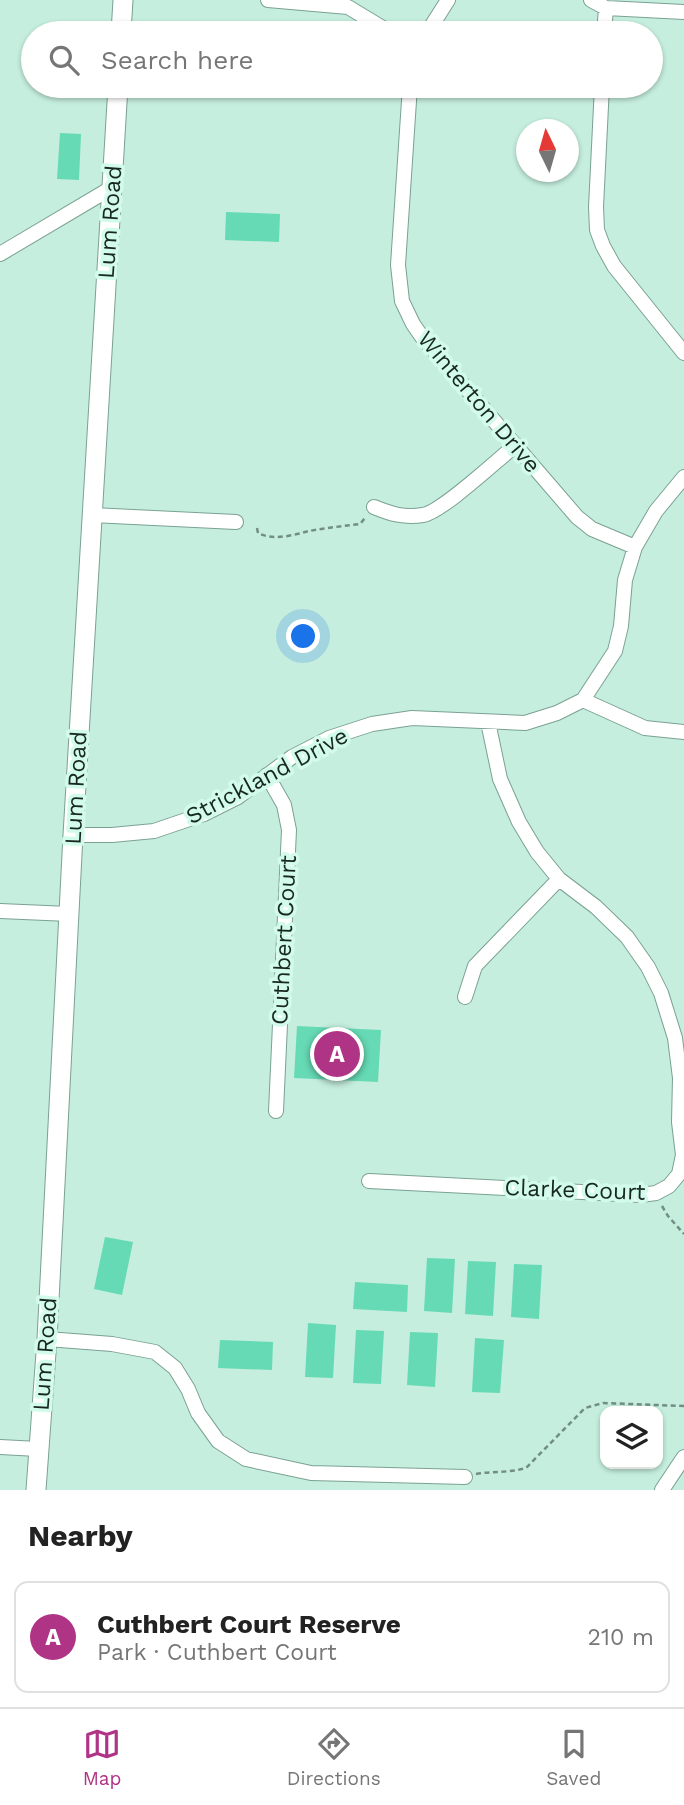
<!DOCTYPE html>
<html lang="en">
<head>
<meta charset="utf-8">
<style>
	:root { --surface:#fff; --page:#f6f6f6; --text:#222; --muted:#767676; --line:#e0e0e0; --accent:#b03486 }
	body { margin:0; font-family:"Work Sans",sans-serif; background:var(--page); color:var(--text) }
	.controls { position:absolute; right:21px; bottom:21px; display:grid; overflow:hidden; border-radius:14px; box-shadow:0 2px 5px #0004 }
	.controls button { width:63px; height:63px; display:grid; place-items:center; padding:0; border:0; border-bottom:2px solid var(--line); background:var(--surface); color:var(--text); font:35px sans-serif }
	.compass { position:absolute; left:516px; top:119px; width:63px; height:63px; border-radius:50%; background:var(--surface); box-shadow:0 2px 5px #0004; rotate:355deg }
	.you { position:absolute; left:304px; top:637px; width:24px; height:24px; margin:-18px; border:5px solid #fff; border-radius:50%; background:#1a73e8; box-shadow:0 0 0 10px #1a73e833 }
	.badge { display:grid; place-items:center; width:46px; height:46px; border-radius:50%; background:var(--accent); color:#fff; font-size:23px; font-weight:700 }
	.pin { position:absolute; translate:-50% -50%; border:4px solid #fff; box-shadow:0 2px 7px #0006 }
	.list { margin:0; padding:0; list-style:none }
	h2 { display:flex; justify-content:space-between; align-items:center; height:91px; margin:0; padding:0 28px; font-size:30px }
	h2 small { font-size:23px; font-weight:400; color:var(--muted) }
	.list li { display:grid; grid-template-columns:46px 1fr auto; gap:21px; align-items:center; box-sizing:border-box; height:112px; margin:0 14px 14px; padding:0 14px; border:2px solid var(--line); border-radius:14px }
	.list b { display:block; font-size:26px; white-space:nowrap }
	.list p { margin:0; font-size:23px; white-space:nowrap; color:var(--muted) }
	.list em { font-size:23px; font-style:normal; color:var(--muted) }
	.icon { flex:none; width:38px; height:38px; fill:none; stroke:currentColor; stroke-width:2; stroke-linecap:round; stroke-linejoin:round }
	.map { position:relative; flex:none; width:684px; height:1490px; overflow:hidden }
	.search { position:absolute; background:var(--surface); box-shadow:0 2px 5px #0004; left:21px; right:21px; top:21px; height:77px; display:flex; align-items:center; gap:18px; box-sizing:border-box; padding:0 24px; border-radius:38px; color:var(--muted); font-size:26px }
	.sheet { height:217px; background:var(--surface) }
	nav { display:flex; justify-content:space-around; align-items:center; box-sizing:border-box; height:98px; border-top:2px solid var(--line); background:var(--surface); font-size:19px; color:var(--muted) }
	nav a { display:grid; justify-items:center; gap:4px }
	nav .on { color:var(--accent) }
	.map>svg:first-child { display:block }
</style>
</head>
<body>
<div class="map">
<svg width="684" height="1490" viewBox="0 0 684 1490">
	<rect width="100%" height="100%" fill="#c5eede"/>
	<!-- green -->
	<path fill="#66dab5" d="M 60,133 L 81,134 L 79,180 L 57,179 Z
		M 226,212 L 280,214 L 279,242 L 225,240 Z
		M 297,1026 L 381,1030 L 378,1082 L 294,1078 Z
		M 105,1237 L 133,1242 L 122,1295 L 94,1289 Z
		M 427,1258 L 455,1259 L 452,1313 L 424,1311 Z
		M 468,1261 L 496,1262 L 493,1316 L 465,1314 Z
		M 514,1264 L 542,1265 L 539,1319 L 511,1317 Z
		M 355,1282 L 408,1285 L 407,1312 L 353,1309 Z
		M 308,1323 L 336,1325 L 333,1378 L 305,1377 Z
		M 356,1330 L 384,1331 L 381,1384 L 353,1383 Z
		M 410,1332 L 438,1333 L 435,1387 L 407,1385 Z
		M 475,1338 L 504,1340 L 500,1393 L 472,1392 Z
		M 220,1340 L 273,1342 L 272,1370 L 218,1368 Z"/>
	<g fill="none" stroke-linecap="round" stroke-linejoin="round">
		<!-- street casing -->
		<g stroke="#7ba193" stroke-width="16">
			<path id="street" d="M 268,0 L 348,7 L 391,33
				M 591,0 L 606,8 L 684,12
				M 427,33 L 448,0
				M 604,33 L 606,8
				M 410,86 L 398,265 L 402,301 L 413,324 L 422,337 L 577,517 L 592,529 L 635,547
				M 602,86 L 596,207 L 597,230 L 603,246 L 614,266 L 684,353
				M 0,254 L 113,187
				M 374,507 C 391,514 404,518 423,515 C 442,512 497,460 516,445
				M 92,515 L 236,522
				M 583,700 L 645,728 L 684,732
				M 267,775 L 284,805 L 289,830 L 276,1111
				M 73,835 L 112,835 L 154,831 L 204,814 L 238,797 L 292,757 L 329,738 L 372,724 L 412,718 L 525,723 L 557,713 L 583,700 L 615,651 L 621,626 L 625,580 L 635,547 L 656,511 L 684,477
				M 0,911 L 69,914
				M 465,997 L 475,966 L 559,879
				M 369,1181 L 641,1195 L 656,1193 L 669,1186 L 679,1174 L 683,1155 L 679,1122 L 680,1078 L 675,1038 L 661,993 L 648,967 L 627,937 L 596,907 L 559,879 L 537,852 L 519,822 L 500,779 L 488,722
				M 47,1339 L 112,1344 L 155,1352 L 175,1368 L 188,1389 L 198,1413 L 218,1441 L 246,1459 L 311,1473 L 465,1477
				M 0,1447 L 38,1449
				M 662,1490 L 684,1457"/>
		</g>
		<!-- secondary casing -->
		<g stroke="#7ba193" stroke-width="21">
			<path id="secondary" d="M 121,33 L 123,0
				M 36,1490 L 47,1339 L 73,835 L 118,86"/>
		</g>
		<!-- path -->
		<path stroke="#728e84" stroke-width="2.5" stroke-dasharray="5 3.5" stroke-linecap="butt" d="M 257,528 L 258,533 C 273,541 294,535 309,531 C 326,528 343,526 360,524 L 365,518
			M 662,1206 L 668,1216 L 684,1234
			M 476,1474 C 493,1471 509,1473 526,1468 L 585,1408 L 603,1403 L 684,1406"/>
		<!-- street -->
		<use href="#street" stroke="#fff" stroke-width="14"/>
		<!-- secondary -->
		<use href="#secondary" stroke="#fff" stroke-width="19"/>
	</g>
	<g text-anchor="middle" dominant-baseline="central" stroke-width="7" stroke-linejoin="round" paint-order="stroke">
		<!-- street labels -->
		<g font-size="23" fill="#182722" stroke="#d2fbeb">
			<text transform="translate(110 222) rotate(-86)">Lum Road</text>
			<text transform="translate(479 402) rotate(50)">Winterton Drive</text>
			<text transform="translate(267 776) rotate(-28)">Strickland Drive</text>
			<text transform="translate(76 788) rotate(-87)">Lum Road</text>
			<text transform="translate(284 940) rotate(-87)">Cuthbert Court</text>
			<text transform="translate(575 1190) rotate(2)">Clarke Court</text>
			<text transform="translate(45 1354) rotate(-86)">Lum Road</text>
		</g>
	</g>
</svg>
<div class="controls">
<button><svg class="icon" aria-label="layers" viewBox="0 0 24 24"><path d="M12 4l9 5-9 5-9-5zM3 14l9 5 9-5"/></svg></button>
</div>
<svg class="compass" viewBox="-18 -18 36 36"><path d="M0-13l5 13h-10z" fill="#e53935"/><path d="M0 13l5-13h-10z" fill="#767676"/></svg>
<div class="you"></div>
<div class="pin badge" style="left:337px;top:1054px">A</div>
<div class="search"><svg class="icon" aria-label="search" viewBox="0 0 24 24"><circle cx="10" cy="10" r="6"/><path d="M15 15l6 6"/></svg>Search here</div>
</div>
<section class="sheet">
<h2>Nearby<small></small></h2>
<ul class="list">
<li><span class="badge">A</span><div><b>Cuthbert Court Reserve</b><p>Park · Cuthbert Court</p></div><em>210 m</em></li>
</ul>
</section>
<nav>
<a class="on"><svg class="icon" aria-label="map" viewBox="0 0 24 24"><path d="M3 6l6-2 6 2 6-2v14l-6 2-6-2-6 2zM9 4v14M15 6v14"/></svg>Map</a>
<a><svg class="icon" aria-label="directions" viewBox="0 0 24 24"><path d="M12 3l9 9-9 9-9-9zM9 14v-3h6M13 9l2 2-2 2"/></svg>Directions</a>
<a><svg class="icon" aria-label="saved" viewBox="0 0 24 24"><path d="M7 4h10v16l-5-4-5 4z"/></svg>Saved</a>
</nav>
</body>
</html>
